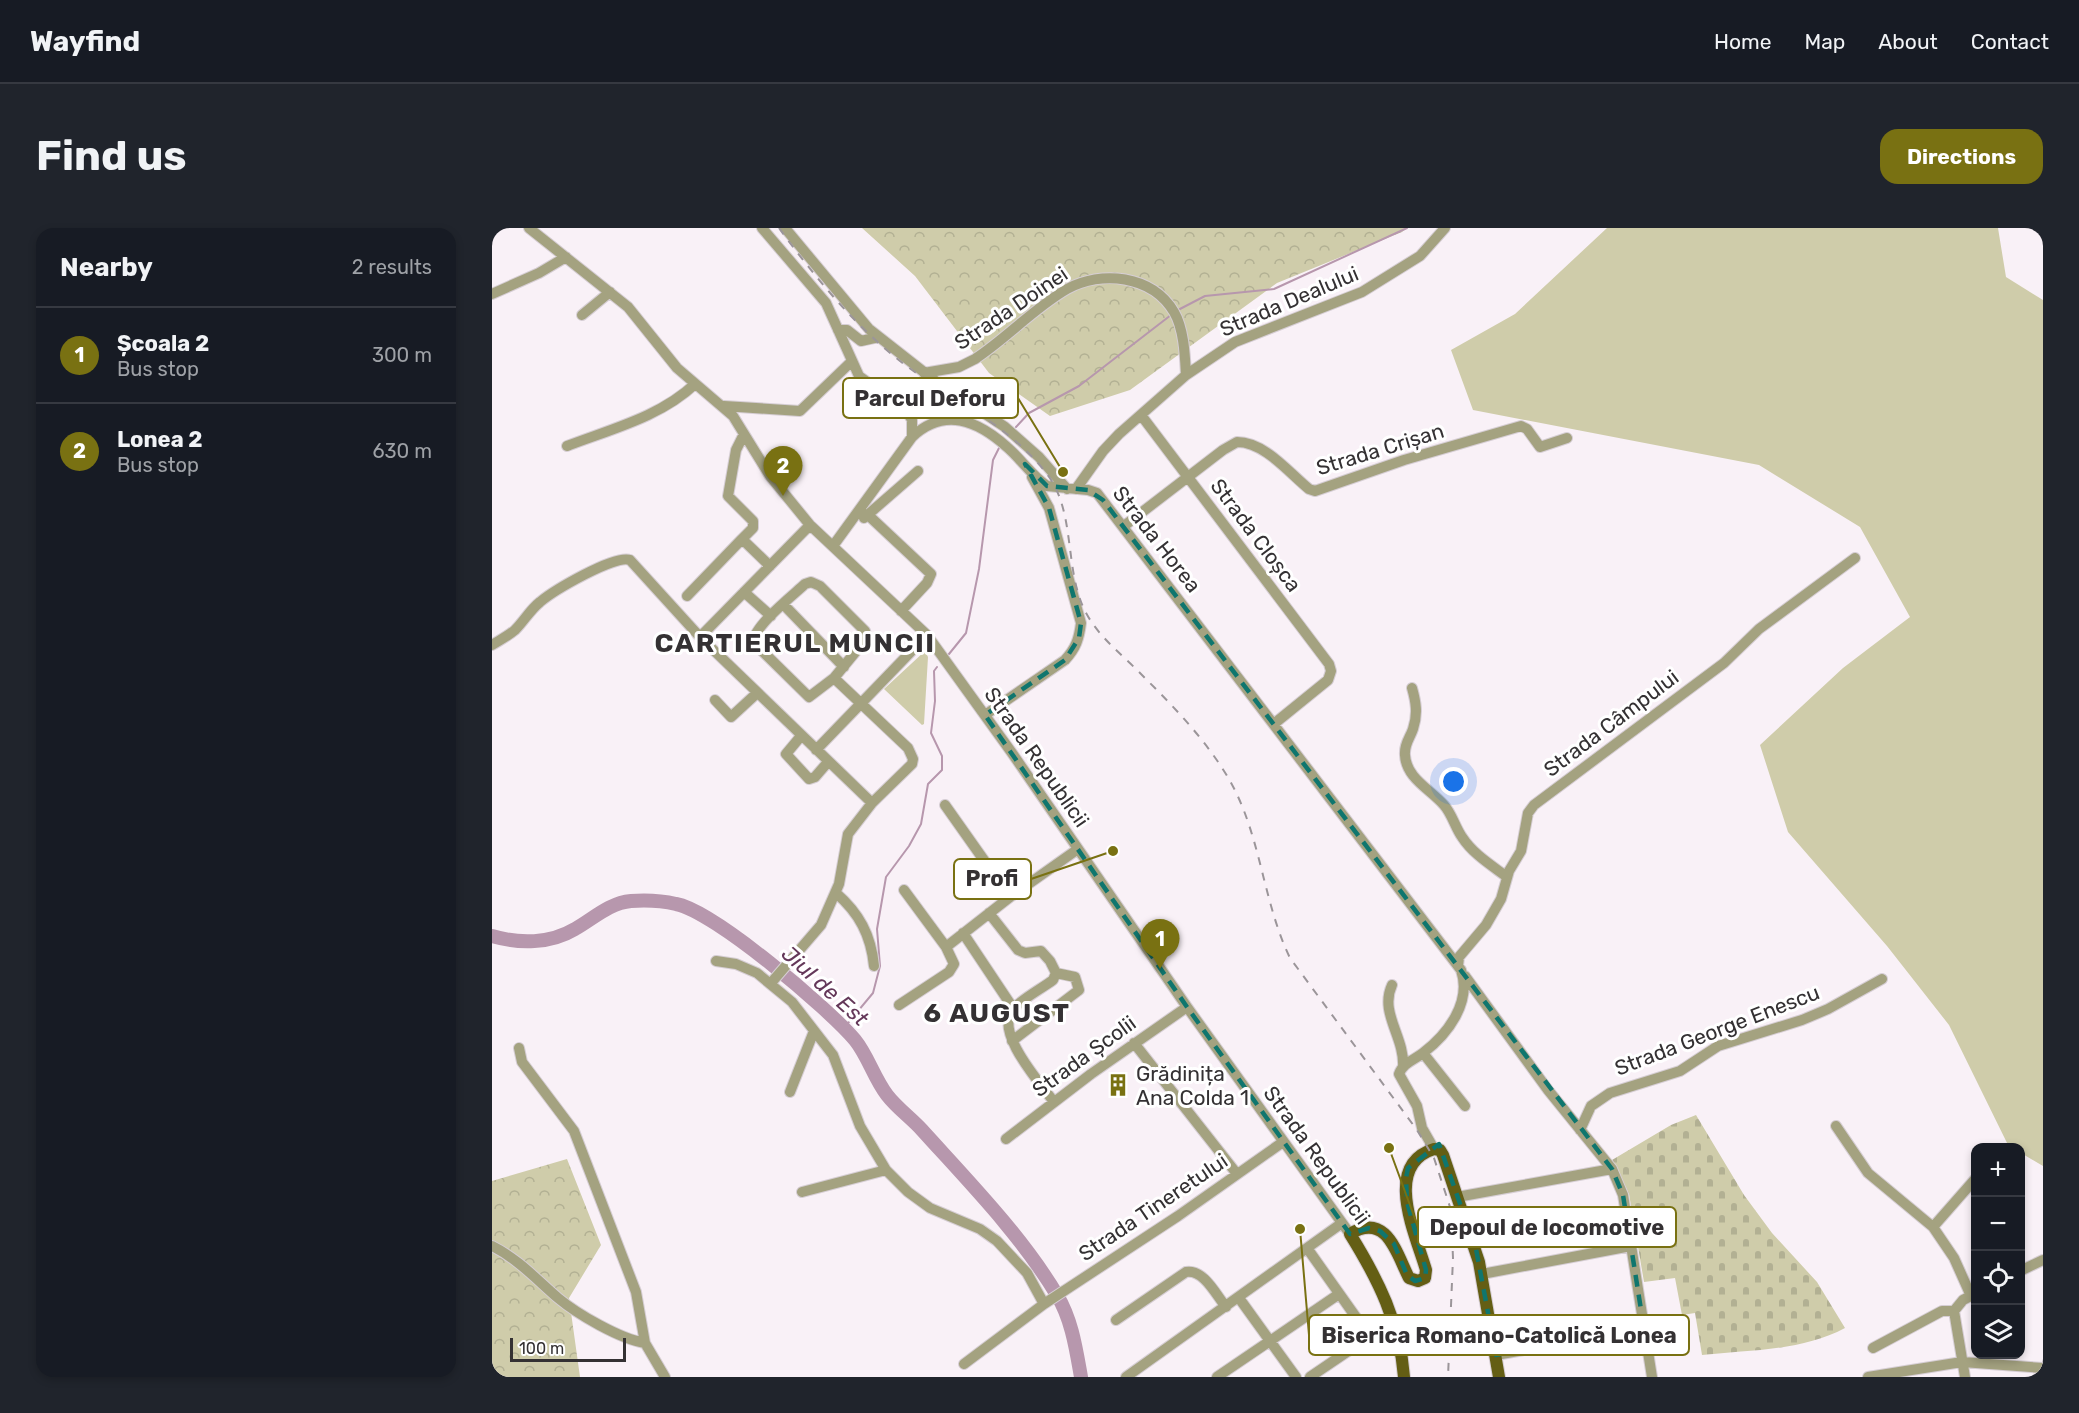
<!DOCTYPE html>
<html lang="en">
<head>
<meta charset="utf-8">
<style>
	:root { --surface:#171b24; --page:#20242c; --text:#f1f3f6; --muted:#9ea1a6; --line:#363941; --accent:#797112 }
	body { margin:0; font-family:Rubik,sans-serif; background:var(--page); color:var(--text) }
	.controls { position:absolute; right:18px; bottom:18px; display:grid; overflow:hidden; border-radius:12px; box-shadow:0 3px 9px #0003 }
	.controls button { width:54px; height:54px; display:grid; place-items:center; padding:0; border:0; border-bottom:2px solid var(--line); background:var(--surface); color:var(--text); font:30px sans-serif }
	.scale { position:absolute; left:18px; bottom:15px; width:116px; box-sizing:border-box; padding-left:6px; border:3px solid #343133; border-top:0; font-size:16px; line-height:21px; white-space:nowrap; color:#343133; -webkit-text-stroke:4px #fff; paint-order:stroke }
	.you { position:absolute; left:962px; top:554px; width:21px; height:21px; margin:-15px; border:4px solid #fff; border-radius:50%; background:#1a73e8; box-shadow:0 0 0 9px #1a73e833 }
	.badge { display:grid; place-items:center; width:39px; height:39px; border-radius:50%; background:var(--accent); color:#fff; font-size:20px; font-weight:700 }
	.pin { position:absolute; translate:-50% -50px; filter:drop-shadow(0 2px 3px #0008) }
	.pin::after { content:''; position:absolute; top:32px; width:21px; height:18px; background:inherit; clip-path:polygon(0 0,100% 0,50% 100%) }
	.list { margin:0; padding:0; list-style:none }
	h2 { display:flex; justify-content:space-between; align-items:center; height:78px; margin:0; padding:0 24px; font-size:26px }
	h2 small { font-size:20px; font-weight:400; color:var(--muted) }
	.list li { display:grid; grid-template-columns:39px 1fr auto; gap:18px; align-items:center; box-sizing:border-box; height:96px; padding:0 24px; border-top:2px solid var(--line) }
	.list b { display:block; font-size:22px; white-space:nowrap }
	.list p { margin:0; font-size:20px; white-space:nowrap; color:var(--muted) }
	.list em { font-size:20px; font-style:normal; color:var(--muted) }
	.icon { flex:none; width:33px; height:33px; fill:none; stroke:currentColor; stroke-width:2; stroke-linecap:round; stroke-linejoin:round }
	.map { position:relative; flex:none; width:1551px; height:1149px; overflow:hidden; border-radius:18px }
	header { display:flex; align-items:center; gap:36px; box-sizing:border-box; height:84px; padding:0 30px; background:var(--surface); border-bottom:2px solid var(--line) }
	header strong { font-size:28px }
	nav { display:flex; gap:33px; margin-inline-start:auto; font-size:21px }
	.intro { display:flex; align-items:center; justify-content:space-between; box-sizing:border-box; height:144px; padding:0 36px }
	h1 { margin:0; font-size:42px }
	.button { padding:15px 27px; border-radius:18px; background:var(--accent); color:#fff; font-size:21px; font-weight:700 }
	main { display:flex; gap:36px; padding:0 36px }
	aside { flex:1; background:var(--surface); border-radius:18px; box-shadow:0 3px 9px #0003 }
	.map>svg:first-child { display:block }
</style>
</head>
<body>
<header>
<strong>Wayfind</strong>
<nav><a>Home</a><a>Map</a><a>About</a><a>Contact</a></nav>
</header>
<div class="intro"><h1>Find us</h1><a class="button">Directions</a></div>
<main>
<aside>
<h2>Nearby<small>2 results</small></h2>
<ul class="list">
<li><span class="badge">1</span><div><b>Școala 2</b><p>Bus stop</p></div><em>300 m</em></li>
<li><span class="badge">2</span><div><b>Lonea 2</b><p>Bus stop</p></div><em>630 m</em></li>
</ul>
</aside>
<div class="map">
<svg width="1551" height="1149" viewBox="0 0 1551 1149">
	<defs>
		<pattern id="forest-crowns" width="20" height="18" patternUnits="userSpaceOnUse" patternTransform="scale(1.5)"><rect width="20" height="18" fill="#cfccaa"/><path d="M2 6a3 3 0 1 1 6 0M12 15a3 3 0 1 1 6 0" fill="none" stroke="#b2b093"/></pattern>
		<pattern id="cemetery-stones" width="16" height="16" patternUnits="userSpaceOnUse" patternTransform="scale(1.5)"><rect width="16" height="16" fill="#cfccaa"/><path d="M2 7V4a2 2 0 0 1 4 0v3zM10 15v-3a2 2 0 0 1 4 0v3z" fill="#b2b093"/></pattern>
	</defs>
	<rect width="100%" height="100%" fill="#f9f1f7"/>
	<!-- green -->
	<path fill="#cfccaa" d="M 1115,0 L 1506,0 L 1514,49 L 1551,72 L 1551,938 L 1529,925 L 1528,920 L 1517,919 L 1457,797 L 1395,718 L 1296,604 L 1268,517 L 1351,440 L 1418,389 L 1368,299 L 1267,237 L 981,182 L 959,122 L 1023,86 Z
		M 433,423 L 436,429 L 432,496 L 430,497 L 392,461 Z"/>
	<!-- forest -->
	<path fill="url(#forest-crowns)" d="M 370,0 L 915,0 L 910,4 L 785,55 L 638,162 L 558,188 L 497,145 L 423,48 Z
		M 75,931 L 109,1017 L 77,1070 L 88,1149 L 0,1149 L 0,953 Z"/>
	<!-- cemetery -->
	<path fill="url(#cemetery-stones)" d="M 1204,887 L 1252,967 L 1280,1005 L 1325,1054 L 1353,1100 C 1310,1123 1258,1122 1210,1127 L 1203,1085 L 1190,1087 L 1183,1050 L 1152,1054 L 1137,966 L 1120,932 L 1179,897 Z"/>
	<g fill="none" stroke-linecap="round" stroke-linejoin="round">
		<!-- stream -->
		<path stroke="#b797ad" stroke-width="2" d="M 686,82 L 713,68 L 782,61 L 915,0
			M 524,199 L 537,185 L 587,158 L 679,87
			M 457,426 L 474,405 L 487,341 L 501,232 L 507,220
			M 351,801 L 381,765 L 388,738 L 385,701 L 394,649 L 417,618 L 429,596 L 436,556 L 450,542 L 450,528 L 439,505 L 443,473 L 442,443 L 445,439"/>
		<!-- river -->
		<path stroke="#b797ad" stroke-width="14" d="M 0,708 C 27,716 58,716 83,701 C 101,691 117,675 139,673 C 153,672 171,673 184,676 C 222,683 337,781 363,812 C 376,828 382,850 395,867 C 405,880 419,890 430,902 C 477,954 529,1007 565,1067 C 580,1092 584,1121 589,1149"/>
		<!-- minor casing -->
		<g stroke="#d6ced4" stroke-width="12">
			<path id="minor" d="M 37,0 L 136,79 L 185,140 L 241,188 L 278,248 L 318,297 L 435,407 L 520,525 L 695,779 L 858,1006
				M 270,0 L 334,75 L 367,148 L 414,182 L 420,192 L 420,209 L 341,318
				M 293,0 L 377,101 L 442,152 L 513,199 L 547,229 L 575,261
				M 0,66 L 47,45 L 74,29
				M 90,87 L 118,64
				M 346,102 L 355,102 L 369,113 L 387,109
				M 432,145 L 467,139 L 483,131 C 515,110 542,80 575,61 C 609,42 660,47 682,84 C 692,101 693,128 694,147
				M 232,178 L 308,183 L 359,134
				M 649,187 L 837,436 L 839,443 L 836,452 L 783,495
				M 252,206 L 244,222 L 236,268 L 261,293 L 261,300 L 250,311 L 278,338
				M 420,209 C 452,179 485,192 515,219 C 529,231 540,248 555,258 L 596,262 L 605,265 L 969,742 C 980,774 956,806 931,825 C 922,832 911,835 907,846 L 925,878 L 930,900 L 942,921
				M 75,218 C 119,201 168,189 203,156
				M 584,261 L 611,223 L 627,206 L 694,147 L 743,114 L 870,64 L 928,28 L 953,0
				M 375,286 L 439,346 L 435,355 L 409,383
				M 372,290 L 426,243
				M 632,298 L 731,222 L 745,214 C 773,214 797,245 817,261 L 823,263 L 912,232 L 1029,198 L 1035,201 L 1048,219 L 1075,210
				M 319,354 L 328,358 L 373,403 L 375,410 L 342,450 L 317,469 L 261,414 C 263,397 300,368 313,356 Z
				M 252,364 L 279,388
				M 195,368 L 250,311
				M 291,376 L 352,439
				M 208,409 L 318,297
				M 0,417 C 8,412 16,408 23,402 C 32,393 38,382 48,374 C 61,363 123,326 138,332 L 208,409 L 380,575
				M 920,460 C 924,474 926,486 921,501 C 918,510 912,516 913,527 C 914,550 938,561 952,577 C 960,586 963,599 970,609 C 981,626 999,637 1015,649
				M 223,472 L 239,489 L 264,466
				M 493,487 L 573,432 C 584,420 587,411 589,395 L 557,280 L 540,249
				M 309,508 L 294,526 L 317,551 L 323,549 L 336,534
				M 324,522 L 435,407
				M 453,577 L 518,669
				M 344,665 C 367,685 379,707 382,738
				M 497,685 L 526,722 L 533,725 L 549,723 L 558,733 L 564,745 L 561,752 C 549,761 533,769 522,780 C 500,802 548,855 562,874
				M 471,705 L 521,780
				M 454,719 L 518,669 L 586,621
				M 224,733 L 244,736 L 265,745 L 300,774 L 341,827 L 368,898 L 394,942 L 416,964 L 438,980 L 488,1001 L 505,1013 L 535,1045 L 552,1076
				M 966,738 L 967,729 L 994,697 L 1009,671 L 1017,643 L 1029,623 L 1036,585 L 1042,577 L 1232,435 L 1267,401 L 1363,330
				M 973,748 L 1056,862 L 1120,941 L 1131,967 L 1160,1149
				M 279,755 L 329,697 L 347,656 L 356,606 L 380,575 L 420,536 L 421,531 L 416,520 L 342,450
				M 900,757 C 887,785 913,809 911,839
				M 407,777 L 457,744 L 462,736 L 454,719 L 412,662
				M 520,813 L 587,762 L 583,749 L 564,745
				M 642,815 L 745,946
				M 27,820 L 30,834 L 82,903 L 144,1064 L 153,1115 L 173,1149
				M 931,825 L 973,878
				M 298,864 L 322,803
				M 1344,898 L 1376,945 L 1441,999 L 1462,1030 L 1479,1068
				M 1088,902 L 1099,878 L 1118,865 L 1188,843 L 1226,818 L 1310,792 L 1336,781 L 1390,751
				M 514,911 L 599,846 L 695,779
				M 310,964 L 394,942
				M 965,969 L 1120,941
				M 1441,999 L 1484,950
				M 0,1018 C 26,1031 44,1051 66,1070 C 85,1086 128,1111 153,1115
				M 815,1020 L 878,1109
				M 1528,1043 L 1551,1032
				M 990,1046 L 1139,1018
				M 747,1070 L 804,1149
				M 624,1092 L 694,1044 C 712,1041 724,1067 734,1079
				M 1381,1120 L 1450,1083 L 1462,1083
				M 1004,1127 L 1152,1101
				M 472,1136 L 552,1076 L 686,988 L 791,914
				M 634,1149 L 850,995
				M 725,1149 L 847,1066
				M 818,1149 L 902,1092
				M 1376,1149 L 1470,1134 L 1551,1140
				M 1473,1149 L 1462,1083 L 1471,1072 L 1484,1065"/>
		</g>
		<!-- major casing -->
		<g stroke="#d6ced4" stroke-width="14">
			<path id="major" d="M 912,1149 C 908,1095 886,1051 858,1006 C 895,983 905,1027 917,1050 L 926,1053 L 933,1050 L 934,1042 C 924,1007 890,937 942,921 L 948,922 L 951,927 L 987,1034 L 1007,1149"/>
		</g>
		<!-- minor -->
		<use href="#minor" stroke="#a4a280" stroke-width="10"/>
		<!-- major -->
		<use href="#major" stroke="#645e14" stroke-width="12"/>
		<!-- rail -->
		<path stroke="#9b9599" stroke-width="2" stroke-dasharray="8 8" stroke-linecap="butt" d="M 287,0 C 322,48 362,97 408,133 C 457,171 517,196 555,246 C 584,284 572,341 593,383 C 606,408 626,423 645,442 C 676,473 708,505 732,543 C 769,600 769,670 798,730 L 925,902 L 942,930 L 959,982 L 961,1030 L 956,1149"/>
	</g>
	<!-- marked area -->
	<path fill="none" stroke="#0f766e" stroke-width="4.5" stroke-dasharray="12 8" stroke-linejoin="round" d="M 533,236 L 555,258 L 596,262 L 611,272 L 1120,941 L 1131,967 L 1152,1101 L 1004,1127 L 984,1021 L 947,916 L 916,940 L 914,950 L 915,974 L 934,1042 L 933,1050 L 923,1053 L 915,1047 L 902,1016 L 888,1003 L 877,1000 L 858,1006 L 695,779 L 493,487 L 573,432 L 587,410 L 589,395 L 557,280 Z"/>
	<!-- icons -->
	<defs>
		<g id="building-bare" transform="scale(1.8)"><path d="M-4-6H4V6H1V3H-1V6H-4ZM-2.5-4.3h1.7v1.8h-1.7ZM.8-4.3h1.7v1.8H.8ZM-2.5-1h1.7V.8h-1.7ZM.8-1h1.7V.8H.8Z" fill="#797112" stroke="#fff" stroke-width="2.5" paint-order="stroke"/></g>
	</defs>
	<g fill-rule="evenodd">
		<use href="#building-bare" x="626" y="857"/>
	</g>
	<g text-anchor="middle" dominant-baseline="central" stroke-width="6" stroke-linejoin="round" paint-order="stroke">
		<!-- street labels -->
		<g font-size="21" fill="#343133" stroke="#fff">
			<text transform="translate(797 73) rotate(-23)">Strada Dealului</text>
			<text transform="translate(519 80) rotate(-34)">Strada Doinei</text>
			<text transform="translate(888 221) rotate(-17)">Strada Crișan</text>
			<text transform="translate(764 307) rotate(53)">Strada Cloșca</text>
			<text transform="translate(665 311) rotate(52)">Strada Horea</text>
			<text transform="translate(1119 495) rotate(-37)">Strada Câmpului</text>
			<text transform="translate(545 529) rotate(55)">Strada Republicii</text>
			<text transform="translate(1225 802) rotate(-21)">Strada George Enescu</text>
			<text transform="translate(592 828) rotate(-36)">Strada Școlii</text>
			<text transform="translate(825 927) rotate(54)">Strada Republicii</text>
			<text transform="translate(661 979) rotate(-34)">Strada Tineretului</text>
		</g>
		<!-- poi labels -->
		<g font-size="21" fill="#343133" stroke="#fff" text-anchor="start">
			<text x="644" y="845">Grădinița<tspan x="644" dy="24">Ana Colda 1</tspan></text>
		</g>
		<!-- water labels -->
		<g font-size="22" font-style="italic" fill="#643859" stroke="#fff">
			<text transform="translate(333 758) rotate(42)">Jiul de Est</text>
		</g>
		<!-- district labels -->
		<g font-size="27" font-weight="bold" letter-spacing="1.5" fill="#343133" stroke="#fff">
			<text x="303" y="415">CARTIERUL MUNCII</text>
			<text x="505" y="785">6 AUGUST</text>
		</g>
	</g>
	<!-- callouts -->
	<path fill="none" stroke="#797112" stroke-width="2" d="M571 244L526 170M621 623L539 651M897 920L926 999M808 1001L817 1107"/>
	<g fill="#797112" stroke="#fff" stroke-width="2">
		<circle cx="571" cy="244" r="6"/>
		<circle cx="621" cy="623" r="6"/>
		<circle cx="897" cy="920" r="6"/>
		<circle cx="808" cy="1001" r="6"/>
	</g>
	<g fill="#fff" stroke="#797112" stroke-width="2">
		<rect x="351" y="150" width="175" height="40" rx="6"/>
		<rect x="462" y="631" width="77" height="40" rx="6"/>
		<rect x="926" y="979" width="258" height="40" rx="6"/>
		<rect x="817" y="1087" width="380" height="40" rx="6"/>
	</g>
	<g font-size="22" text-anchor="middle" font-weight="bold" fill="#343133">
		<text x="438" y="178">Parcul Deforu</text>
		<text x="500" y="658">Profi</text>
		<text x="1055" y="1007">Depoul de locomotive</text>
		<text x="1007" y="1115">Biserica Romano-Catolică Lonea</text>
	</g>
</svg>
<div class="controls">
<button>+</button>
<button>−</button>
<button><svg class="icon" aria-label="locate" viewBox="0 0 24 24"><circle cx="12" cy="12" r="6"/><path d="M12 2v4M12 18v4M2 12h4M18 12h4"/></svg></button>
<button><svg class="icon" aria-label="layers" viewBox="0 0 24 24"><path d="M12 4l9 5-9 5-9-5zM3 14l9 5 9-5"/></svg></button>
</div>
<div class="scale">100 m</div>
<div class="you"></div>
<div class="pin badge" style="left:668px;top:741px">1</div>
<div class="pin badge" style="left:291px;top:268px">2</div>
</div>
</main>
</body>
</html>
